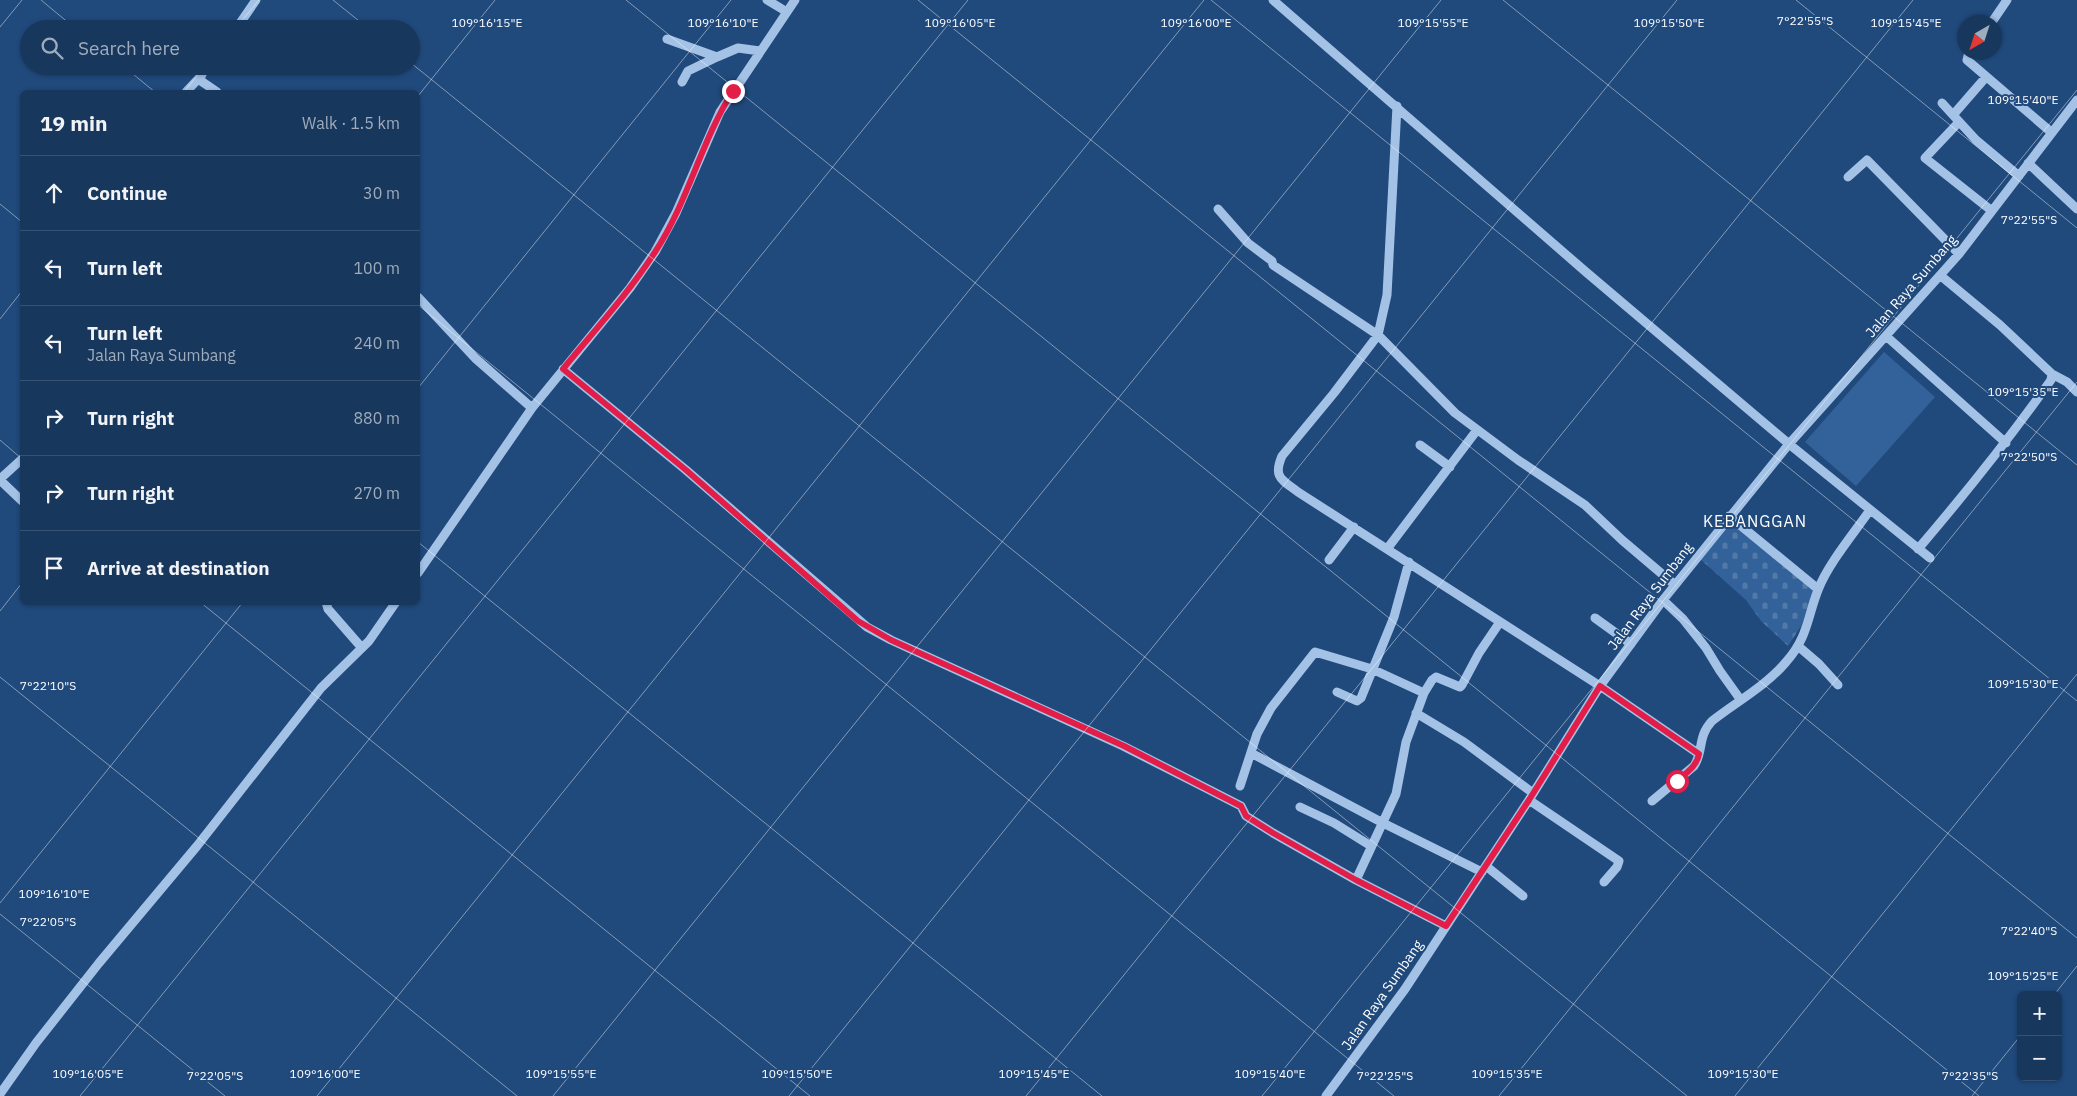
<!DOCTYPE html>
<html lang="en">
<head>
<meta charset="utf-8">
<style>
	:root { --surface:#18375d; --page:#213f63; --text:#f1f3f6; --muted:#9facbc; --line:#365172 }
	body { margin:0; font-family:"IBM Plex Sans",sans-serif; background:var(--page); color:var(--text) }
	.controls { position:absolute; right:15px; bottom:15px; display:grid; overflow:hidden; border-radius:8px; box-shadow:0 1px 4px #0004 }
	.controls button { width:45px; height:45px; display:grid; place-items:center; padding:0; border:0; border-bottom:1px solid var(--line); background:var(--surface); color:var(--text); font:25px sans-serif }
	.compass { position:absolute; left:1957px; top:15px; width:45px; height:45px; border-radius:50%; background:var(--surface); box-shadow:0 1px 4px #0004; rotate:219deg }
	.stop { position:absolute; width:15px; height:15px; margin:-11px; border:4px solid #e11d48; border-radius:50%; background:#fff }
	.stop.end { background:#e11d48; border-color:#fff; box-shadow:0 1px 5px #0008 }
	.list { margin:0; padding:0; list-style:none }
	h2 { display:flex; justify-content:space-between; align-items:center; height:65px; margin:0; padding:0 20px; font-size:21px }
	h2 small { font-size:16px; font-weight:400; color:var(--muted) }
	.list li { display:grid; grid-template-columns:32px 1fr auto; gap:15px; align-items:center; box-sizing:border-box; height:75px; padding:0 20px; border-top:1px solid var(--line) }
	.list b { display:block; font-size:19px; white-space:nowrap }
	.list p { margin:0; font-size:16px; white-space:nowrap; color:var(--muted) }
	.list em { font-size:16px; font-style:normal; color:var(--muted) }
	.icon { flex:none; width:28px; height:28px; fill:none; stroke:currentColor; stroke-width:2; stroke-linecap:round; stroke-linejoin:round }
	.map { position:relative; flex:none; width:2077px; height:1096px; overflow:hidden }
	.search { position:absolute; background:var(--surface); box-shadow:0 1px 4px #0004; left:20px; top:20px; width:400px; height:55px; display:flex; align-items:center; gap:12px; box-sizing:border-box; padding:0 18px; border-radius:28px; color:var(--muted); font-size:19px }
	.panel { position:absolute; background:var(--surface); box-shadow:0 1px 4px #0004; left:20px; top:90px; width:400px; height:515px; border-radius:8px }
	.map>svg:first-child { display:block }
</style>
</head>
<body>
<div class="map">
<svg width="2077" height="1096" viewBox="0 0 2077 1096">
	<defs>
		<pattern id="cemetery-stones" width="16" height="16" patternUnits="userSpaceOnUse" patternTransform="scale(1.25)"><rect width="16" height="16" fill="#33629a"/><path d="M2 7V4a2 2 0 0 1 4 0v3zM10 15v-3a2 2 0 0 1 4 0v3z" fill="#527aa9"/></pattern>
	</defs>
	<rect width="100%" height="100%" fill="#20497c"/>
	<!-- cemetery -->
	<path fill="url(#cemetery-stones)" d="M 1731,521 L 1792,570 L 1814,591 L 1801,626 L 1788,646 L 1761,621 L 1746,600 L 1700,559 Z"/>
	<!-- pitch -->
	<path fill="#33629a" d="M 1884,352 L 1935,397 L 1856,486 L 1805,442 Z"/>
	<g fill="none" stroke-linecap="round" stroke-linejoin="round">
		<!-- minor -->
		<path stroke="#a3c2e6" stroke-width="9" d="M 767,0 L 787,12
			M 1273,0 L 1586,272 L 1789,444 L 1930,558
			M 1992,22 L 2007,0
			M 236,29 L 256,0
			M 667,39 L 717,57 L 738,48 L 760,51
			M 1969,52 L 1967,60 L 2051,132
			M 207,66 L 201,76 L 201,81 L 217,92
			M 682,82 L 688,71 L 717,57
			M 186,92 L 201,76
			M 1942,103 L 1976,140 L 2019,176
			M 1397,106 L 1387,295 L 1378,335 L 1334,393 L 1282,456 C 1273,477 1281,479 1298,492 L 1600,686 L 1699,754
			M 1953,115 L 1986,77
			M 1959,122 L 1925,158 L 1992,211
			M 2028,163 L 2077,209
			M 1848,177 L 1867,160 L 1959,254
			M 1218,209 L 1248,243 L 1272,261 L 1273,265 L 1378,335 L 1455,413 L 1518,460 L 1585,505 L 1622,540 L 1675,585
			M 1941,276 L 2000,325 L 2052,374 L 2067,382 L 2077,392
			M 418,297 L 475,358 L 532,408
			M 1886,336 L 2006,443
			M 563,369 L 686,470 L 867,627 L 891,640 L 1123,746 L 1198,784 L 1241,806 L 1246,816 L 1273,833 L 1356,880 L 1446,926
			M 1420,445 L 1450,467
			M 0,479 L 22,459
			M 0,480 L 22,501
			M 1729,516 L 1818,589
			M 1387,549 L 1477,430
			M 1918,549 C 1965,494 2009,439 2051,380 L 2052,374
			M 1329,560 L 1354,527
			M 418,573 L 532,408 L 630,288 L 655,252 L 676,213 L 720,112 L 795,0
			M 1663,600 L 1683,619 L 1706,648 L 1720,671 L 1740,699
			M 326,602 L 328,609 L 362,648
			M 1595,618 L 1631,644
			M 1798,646 L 1819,664 L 1838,685
			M 1337,692 L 1357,701 L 1361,698 L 1394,617 L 1409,562
			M 1416,713 L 1464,742 L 1533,793
			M 1251,753 L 1383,823 L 1482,872
			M 1240,786 L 1257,734 L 1271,708 L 1315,652 L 1372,669 L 1424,693
			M 1529,800 L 1619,861 L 1617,867 L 1604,882
			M 1652,801 L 1694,766 C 1704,751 1697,737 1712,721 C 1736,702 1766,686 1786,662 C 1808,637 1807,618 1818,590 C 1828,564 1854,533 1870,510
			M 1300,807 L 1334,823 L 1371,846
			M 1486,866 L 1523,896
			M 1356,880 L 1396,794 L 1406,742 L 1424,693 L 1432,680 L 1436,677 L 1460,687 L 1462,685 L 1479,653 L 1500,622
			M 0,1094 L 36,1043 L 99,963 L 197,846 L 321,688 L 369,641 L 396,602
			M 1326,1096 L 1405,989 L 1529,800 L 1600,686 L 1663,600 L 1789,444 L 1959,254 L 2077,100"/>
	</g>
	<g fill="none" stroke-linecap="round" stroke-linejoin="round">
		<!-- route -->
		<path stroke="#e11d48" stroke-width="6" d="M 733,91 C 701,141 688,202 655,252 C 628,294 594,331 563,369 L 686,470 L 858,621 L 891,640 L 1124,746 L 1198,784 L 1241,806 L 1246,816 L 1273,833 L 1356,880 L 1446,926 L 1529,800 L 1600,686 L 1699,754 C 1697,766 1686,773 1677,781"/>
	</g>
	<!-- ticks -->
	<path fill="none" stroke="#fff" stroke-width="1" stroke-opacity="0.45" d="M 41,0 L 76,29M 333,0 L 369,29M 626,0 L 1979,1096M 918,0 L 2077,938M 1211,0 L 2077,701M 1503,0 L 2077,465M 1796,0 L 2077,228M 0,27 L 22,0M 235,29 L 259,0M 411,63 L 1687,1096M 123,66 L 155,92M 184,92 L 205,66M 418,96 L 495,0M 0,204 L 22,222M 418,305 L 1394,1096M 0,319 L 22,291M 418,388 L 731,0M 0,440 L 22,459M 418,542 L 1102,1096M 200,602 L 810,1096M 0,611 L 22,583M 0,677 L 517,1096M 0,903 L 243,602M 0,914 L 225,1096M 2054,995 L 2077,966M 80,1096 L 968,0M 317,1096 L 1204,0M 553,1096 L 1441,0M 789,1096 L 1677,0M 1026,1096 L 1913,0M 1262,1096 L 2077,90M 1499,1096 L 2077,382M 1735,1096 L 2077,674M 1972,1096 L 2021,1035"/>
	<g text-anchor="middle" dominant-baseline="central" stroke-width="4" stroke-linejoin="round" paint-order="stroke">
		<!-- street labels -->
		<g font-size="14" fill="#fff" stroke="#20497c">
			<text transform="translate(1911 286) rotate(-49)">Jalan Raya Sumbang</text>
			<text transform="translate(1650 596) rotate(-53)">Jalan Raya Sumbang</text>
			<text transform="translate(1382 995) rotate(-55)">Jalan Raya Sumbang</text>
		</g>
		<!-- quarter labels -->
		<g font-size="16" letter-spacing="1" fill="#fff" stroke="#20497c">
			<text x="1755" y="521">KEBANGGAN</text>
		</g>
	</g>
	<g font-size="12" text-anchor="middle" fill="#fff" stroke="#20497c" stroke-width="4" stroke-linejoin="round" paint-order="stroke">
		<text x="1805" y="25">7°22'55"S</text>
		<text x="487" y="27">109°16'15"E</text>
		<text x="723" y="27">109°16'10"E</text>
		<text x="960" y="27">109°16'05"E</text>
		<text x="1196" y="27">109°16'00"E</text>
		<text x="1433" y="27">109°15'55"E</text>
		<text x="1669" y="27">109°15'50"E</text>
		<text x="1906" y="27">109°15'45"E</text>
		<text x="2023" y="104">109°15'40"E</text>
		<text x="2029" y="224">7°22'55"S</text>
		<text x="2023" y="396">109°15'35"E</text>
		<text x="2029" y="461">7°22'50"S</text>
		<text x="2023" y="688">109°15'30"E</text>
		<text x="48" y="690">7°22'10"S</text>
		<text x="54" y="898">109°16'10"E</text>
		<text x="48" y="926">7°22'05"S</text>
		<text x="2029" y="935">7°22'40"S</text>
		<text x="2023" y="980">109°15'25"E</text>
		<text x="88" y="1078">109°16'05"E</text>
		<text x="325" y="1078">109°16'00"E</text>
		<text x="561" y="1078">109°15'55"E</text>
		<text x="797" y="1078">109°15'50"E</text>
		<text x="1034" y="1078">109°15'45"E</text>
		<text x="1270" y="1078">109°15'40"E</text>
		<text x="1507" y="1078">109°15'35"E</text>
		<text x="1743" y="1078">109°15'30"E</text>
		<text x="215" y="1080">7°22'05"S</text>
		<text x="1385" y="1080">7°22'25"S</text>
		<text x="1970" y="1080">7°22'35"S</text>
	</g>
</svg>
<div class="controls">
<button>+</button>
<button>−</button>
</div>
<svg class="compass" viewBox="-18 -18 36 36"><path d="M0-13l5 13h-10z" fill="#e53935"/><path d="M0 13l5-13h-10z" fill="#9facbc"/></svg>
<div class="stop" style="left:1677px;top:781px"></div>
<div class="stop end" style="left:733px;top:91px"></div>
<div class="search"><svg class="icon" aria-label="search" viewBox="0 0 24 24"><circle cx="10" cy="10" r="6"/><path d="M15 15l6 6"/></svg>Search here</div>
<section class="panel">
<h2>19 min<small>Walk · 1.5 km</small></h2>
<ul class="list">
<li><svg class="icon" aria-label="ahead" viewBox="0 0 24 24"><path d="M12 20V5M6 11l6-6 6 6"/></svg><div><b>Continue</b></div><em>30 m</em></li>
<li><svg class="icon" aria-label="left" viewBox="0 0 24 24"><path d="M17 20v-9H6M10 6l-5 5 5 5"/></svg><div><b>Turn left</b></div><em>100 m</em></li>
<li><svg class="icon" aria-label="left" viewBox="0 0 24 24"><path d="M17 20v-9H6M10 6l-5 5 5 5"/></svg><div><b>Turn left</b><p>Jalan Raya Sumbang</p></div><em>240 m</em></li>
<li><svg class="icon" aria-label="right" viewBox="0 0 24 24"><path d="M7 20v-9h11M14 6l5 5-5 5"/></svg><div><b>Turn right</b></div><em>880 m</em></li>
<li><svg class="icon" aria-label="right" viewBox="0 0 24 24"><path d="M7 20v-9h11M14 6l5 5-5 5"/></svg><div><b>Turn right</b></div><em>270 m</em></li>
<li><svg class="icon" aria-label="arrive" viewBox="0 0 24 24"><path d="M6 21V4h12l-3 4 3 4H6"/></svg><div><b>Arrive at destination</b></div></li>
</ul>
</section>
</div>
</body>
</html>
